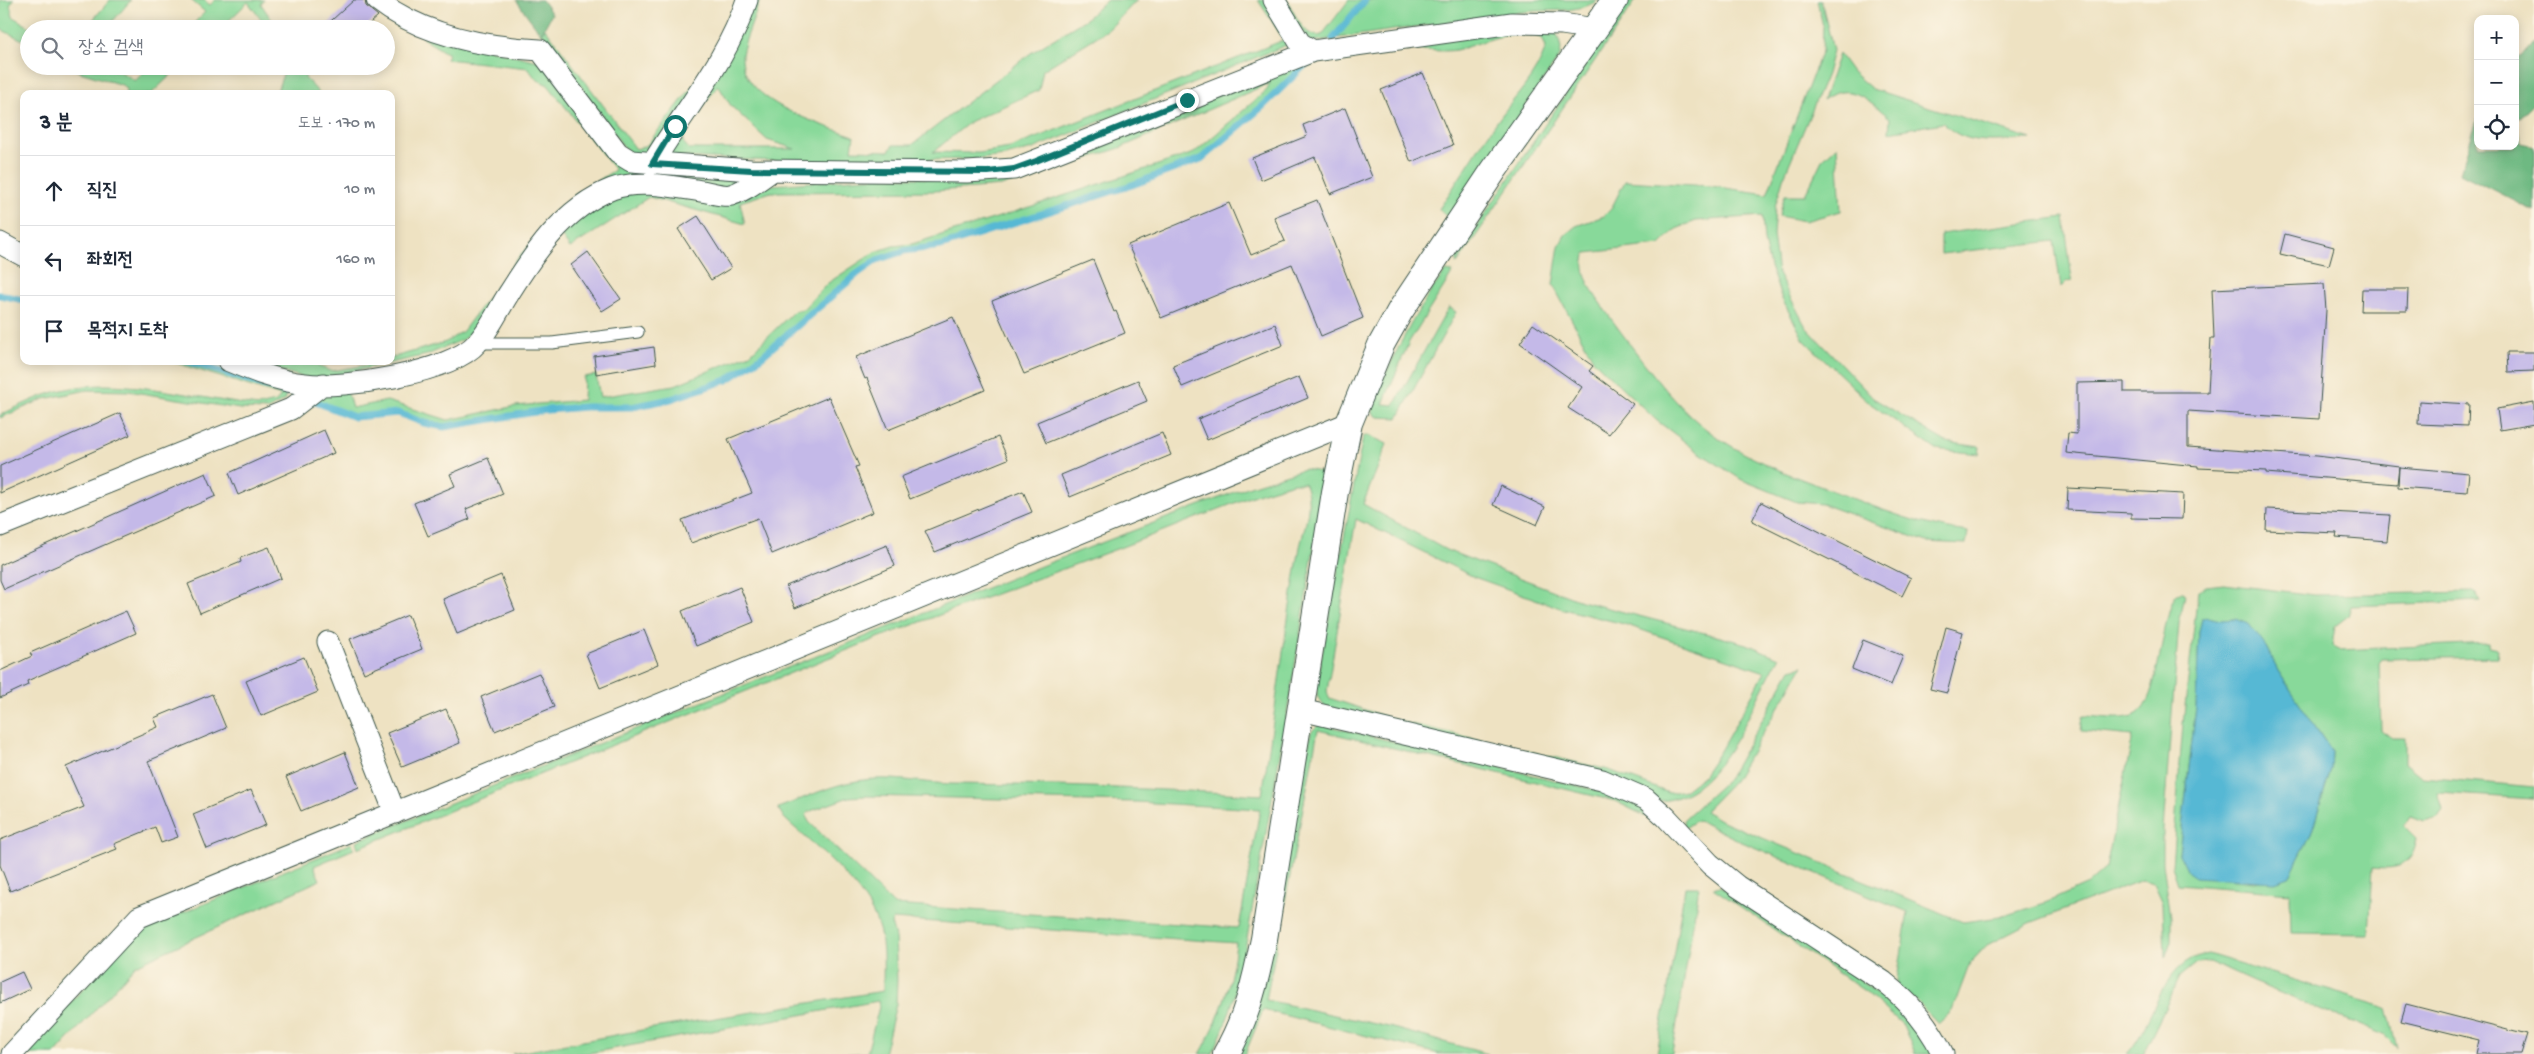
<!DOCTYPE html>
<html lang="ko">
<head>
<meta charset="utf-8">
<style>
	:root { --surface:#fff; --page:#f2f2f3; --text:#1f2937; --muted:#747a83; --line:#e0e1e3 }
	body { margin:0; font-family:"Gochi Hand","Poor Story",sans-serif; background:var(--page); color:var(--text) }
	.controls { position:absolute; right:15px; top:15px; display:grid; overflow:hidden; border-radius:10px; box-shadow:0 2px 12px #0003 }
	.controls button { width:45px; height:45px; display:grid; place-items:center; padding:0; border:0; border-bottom:1px solid var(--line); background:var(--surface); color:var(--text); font:25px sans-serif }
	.stop { position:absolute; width:15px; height:15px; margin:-11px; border:4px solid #0f766e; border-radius:50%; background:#fff }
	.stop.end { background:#0f766e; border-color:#fff; box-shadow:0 1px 5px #0008 }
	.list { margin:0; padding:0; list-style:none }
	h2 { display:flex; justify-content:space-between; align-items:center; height:65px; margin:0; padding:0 20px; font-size:21px }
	h2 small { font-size:16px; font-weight:400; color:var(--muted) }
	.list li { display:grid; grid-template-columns:32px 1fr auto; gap:15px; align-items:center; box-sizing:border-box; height:70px; padding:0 20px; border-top:1px solid var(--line) }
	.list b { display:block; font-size:19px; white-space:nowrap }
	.list em { font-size:16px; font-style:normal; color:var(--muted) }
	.icon { flex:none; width:28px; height:28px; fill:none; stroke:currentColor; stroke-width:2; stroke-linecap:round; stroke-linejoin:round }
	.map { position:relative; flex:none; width:2534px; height:1054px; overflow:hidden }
	.search { position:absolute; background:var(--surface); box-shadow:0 2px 12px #0003; left:20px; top:20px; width:375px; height:55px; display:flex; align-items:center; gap:12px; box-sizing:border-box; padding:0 18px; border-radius:28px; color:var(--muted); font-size:19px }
	.panel { position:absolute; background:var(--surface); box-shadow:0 2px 12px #0003; left:20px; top:90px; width:375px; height:275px; border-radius:10px }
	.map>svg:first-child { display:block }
</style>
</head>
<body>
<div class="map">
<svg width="2534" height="1054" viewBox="0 0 2534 1054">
	<rect width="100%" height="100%" fill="#fcf5e5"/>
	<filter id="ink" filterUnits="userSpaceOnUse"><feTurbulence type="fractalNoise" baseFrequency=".02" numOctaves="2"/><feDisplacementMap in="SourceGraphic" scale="10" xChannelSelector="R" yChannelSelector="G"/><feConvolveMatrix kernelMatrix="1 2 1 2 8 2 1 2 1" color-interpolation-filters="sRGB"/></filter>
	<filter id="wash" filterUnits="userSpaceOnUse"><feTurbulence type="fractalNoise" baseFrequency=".0096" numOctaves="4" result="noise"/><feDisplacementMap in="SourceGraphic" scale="20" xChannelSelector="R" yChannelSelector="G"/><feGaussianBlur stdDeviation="1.12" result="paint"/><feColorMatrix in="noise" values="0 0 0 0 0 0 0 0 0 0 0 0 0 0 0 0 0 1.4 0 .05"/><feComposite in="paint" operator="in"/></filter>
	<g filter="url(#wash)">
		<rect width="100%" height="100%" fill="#eee2c2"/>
		<!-- green -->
		<path fill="#88d99a" stroke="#548b67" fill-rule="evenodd" d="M 0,0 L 14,0 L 10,5 L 13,17 L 33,29 L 29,29 L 29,43 L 0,29 Z
			M 110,0 L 131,0 L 106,29 L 85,29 Z
			M 191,0 L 204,0 L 210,5 L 215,0 L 264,0 L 261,4 L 278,29 L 268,29 L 248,2 L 220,29 L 188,29 L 205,12 Z
			M 739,0 L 745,0 C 726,60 683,109 648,161 L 634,157 L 623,146 L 560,56 L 541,34 L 545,28 L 636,149 L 647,145 L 703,73 L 736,9 Z
			M 749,0 L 760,0 C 756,14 743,44 742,55 C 740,102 820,124 854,136 L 852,150 L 889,151 L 893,145 L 912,145 L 1031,53 L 1086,19 L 1107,0 L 1137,0 L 1109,29 L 1043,70 L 1039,90 L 971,121 L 933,152 L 979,153 L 1010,148 L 1284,40 L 1258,0 L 1269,0 L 1294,42 L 1033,149 L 1005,156 L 979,159 L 803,162 L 660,156 ZM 718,85 L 731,106 L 767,140 L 795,149 L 689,149 L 683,142 L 686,131 Z
			M 1280,0 L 1287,0 C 1295,13 1304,40 1322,35 L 1349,0 L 1361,0 L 1332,36 L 1334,38 L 1339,36 L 1369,0 L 1598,0 C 1579,14 1546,9 1523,12 C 1452,21 1381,32 1310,42 Z
			M 1629,0 L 1636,0 L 1457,264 L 1456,257 Z
			M 1817,0 L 1821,0 L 1833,50 L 1827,74 L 1783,179 L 1775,207 L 1773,235 L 1778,274 L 1806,327 L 1873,398 L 1946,442 L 1980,447 L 1979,454 L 1935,449 L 1871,404 L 1804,340 L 1782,299 L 1770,267 L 1764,241 L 1762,216 L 1696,221 L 1676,229 L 1660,245 L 1586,253 C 1576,274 1601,304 1612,320 C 1638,355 1671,402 1706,429 C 1745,459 1795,477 1841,494 C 1883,510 1924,527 1968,532 L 1966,544 L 1927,542 L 1822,504 L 1797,502 L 1742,480 L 1697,451 L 1656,420 L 1594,361 L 1553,285 L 1557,258 L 1559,246 L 1565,235 L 1576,226 L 1604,216 L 1611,209 L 1625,181 L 1711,186 L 1767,194 L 1822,51 L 1823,26 Z
			M 1490,30 L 1555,31 C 1560,40 1562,46 1560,56 L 1449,218 L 1439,209 C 1458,181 1476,151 1496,123 C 1514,97 1536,78 1546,47 L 1542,38 C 1514,26 1484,43 1456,50 C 1444,52 1429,50 1417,50 L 1416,41 Z
			M 426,34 L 542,62 L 615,154 L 754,177 L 731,188 L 599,187 L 473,331 L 462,340 L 427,355 L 314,380 L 245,361 L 312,364 L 331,371 L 391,361 L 391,358 L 446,342 L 463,331 L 515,261 L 555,216 L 576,194 L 615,170 L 548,85 L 536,79 L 528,68 L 446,59 L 448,54 L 422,38 Z
			M 1839,54 L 1852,72 L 1872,89 L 2031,139 C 1999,140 1967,148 1943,123 L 1889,132 L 1890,118 C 1868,100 1851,80 1823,100 Z
			M 1312,56 L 1262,105 L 1201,157 L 1131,183 L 941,244 L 904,250 L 876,258 L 856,272 L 758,357 L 726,378 L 710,386 L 670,397 L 632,405 L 586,405 L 547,408 L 444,425 L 424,422 L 398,412 L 354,416 L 311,398 L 346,387 L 352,408 L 387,401 L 448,420 L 516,406 L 583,400 L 584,377 L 596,375 L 600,397 L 675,385 L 750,354 L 794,311 L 803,309 L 828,283 L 875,252 L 893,246 L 912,244 L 993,219 L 1194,153 L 1267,90 L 1270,83 L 1120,148 L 1001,186 L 935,191 L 771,192 L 740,202 L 745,224 L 649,197 L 570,248 L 560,234 L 592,209 L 629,193 L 758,190 L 773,185 L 879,177 L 978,180 Z
			M 70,66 C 93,66 117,66 135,81 L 150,66 L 180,66 L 151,94 L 125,94 L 127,89 L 122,85 L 80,72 Z
			M 286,66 L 306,66 L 305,78 L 320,94 L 276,94 Z
			M 1837,146 L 1841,211 L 1805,221 L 1779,216 L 1785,195 L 1805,195 L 1822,160 Z
			M 2064,217 L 2072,280 L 2067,281 L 2061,287 L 2054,241 L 1941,254 L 1941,234 Z
			M 1446,271 L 1453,272 L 1409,342 L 1383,404 L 1394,405 L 1449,307 L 1456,312 L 1398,418 L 1378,417 L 1373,413 L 1373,401 C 1394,356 1414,311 1446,271 Z
			M 170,361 L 180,361 L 285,394 L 285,400 L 267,410 L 240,409 L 128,391 L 87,390 L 44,399 L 0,418 L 0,415 C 24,404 46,392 72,388 C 128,377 202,400 259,406 L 276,402 L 281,396 Z
			M 1368,435 L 1387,444 L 1363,504 L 1446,550 L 1581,601 L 1747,644 L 1779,658 C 1751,704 1722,798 1659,801 L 1324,706 L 1317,696 L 1318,676 L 1363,437 ZM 1356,519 L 1474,577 L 1563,609 L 1624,624 L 1765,672 L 1720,751 L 1703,776 L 1685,790 L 1669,793 L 1609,770 L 1399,721 L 1329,698 L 1327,691 Z
			M 1304,469 L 1321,472 L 1324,482 C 1304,612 1283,742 1259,871 C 1247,932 1241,999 1212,1054 L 1200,1054 C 1220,1020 1232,982 1236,943 L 893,919 L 891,923 L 895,937 L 897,980 L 896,1004 L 884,1054 L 839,1054 L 867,1053 L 879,1007 L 878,1001 L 584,1054 L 512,1054 L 648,1029 L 883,991 C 883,970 885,949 879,929 C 867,886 816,848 784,818 L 778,808 C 803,799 830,785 857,781 C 887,775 921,783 951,784 C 1055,785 1159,789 1262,795 C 1275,713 1285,629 1300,547 C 1304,529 1314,500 1304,483 L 1293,483 L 1260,493 L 1122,547 L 875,639 L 358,848 L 356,841 L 1046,564 L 1253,485 ZM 865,796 L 1136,802 L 1260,809 L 1239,928 L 894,905 L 809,822 L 806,816 L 808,812 L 849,797 Z
			M 2224,584 L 2315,595 L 2475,592 L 2481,601 L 2351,606 L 2348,616 L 2335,626 L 2332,646 L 2339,650 L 2489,643 L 2489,647 L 2498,649 L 2497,657 L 2382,659 L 2379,663 L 2381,730 L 2392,738 L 2405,738 L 2405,763 L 2422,777 L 2534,787 L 2534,799 L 2438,793 L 2443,810 L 2438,817 L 2424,821 L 2410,816 L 2404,825 L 2417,838 C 2413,866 2398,870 2373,867 L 2369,934 L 2291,933 L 2290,893 L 2178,884 L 2172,866 L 2183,724 L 2198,591 L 2206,586 ZM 2208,617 L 2220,620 L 2236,619 L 2266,647 L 2278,671 L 2332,752 L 2331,769 L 2311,834 L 2289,877 L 2254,882 L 2210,877 L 2188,872 L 2179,853 L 2196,707 L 2199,632 Z
			M 2182,591 L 2185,595 L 2179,623 L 2163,829 L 2163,864 L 2171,917 L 2171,941 L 2165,958 L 2163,903 L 2154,883 L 2142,880 L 2030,923 L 1987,945 L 1970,963 L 1952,1011 L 1938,1024 L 1916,1001 L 1896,986 L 1908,912 L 1742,842 L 1698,820 L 1685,827 L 1683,820 L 1729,778 L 1791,669 L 1803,666 L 1734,781 L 1705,811 L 1722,821 L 1963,922 L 2000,917 L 2045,903 L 2088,884 L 2106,868 L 2133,736 L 2081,731 L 2083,716 C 2099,716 2122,722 2137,714 C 2159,702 2161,619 2176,594 Z
			M 1318,725 L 1328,726 L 1612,794 L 1647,811 L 1657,822 L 1615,801 L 1318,730 L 1266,1000 L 1389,1027 L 1488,1054 L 1439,1054 L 1263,1010 L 1245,1054 L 1239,1054 L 1272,946 L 1311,732 Z
			M 352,843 L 354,849 L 314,866 L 320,880 L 136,965 L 55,1054 L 21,1054 L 131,939 L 153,925 Z
			M 1720,886 L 1840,963 L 1913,1024 L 1935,1054 L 1915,1054 L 1903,1025 L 1866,992 L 1713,888 Z
			M 1685,887 L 1699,887 L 1672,1054 L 1657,1054 Z
			M 2208,954 L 2387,1008 L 2397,1048 L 2384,1035 L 2253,982 L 2209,962 L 2197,963 L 2180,977 L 2143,1054 L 2127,1054 C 2156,1023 2159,960 2208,954 Z"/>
		<!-- forest -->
		<path fill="#6eb982" stroke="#467b5b" d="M 516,0 L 542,0 L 552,14 L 541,34 Z
			M 2534,44 L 2534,104 L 2517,120 L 2520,143 L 2534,146 L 2534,211 L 2460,173 L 2478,117 L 2478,146 L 2515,146 L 2515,59 Z"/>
		<!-- water -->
		<path fill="#56b8d4" stroke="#3a7a84" d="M 2208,617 L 2220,620 L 2236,619 L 2249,624 L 2266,647 L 2278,671 L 2332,752 L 2331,769 L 2311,834 L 2289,877 L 2275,882 L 2195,877 L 2188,872 L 2179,854 L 2196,707 L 2199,632 L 2202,618 Z"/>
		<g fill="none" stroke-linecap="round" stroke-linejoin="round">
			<!-- stream -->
			<path stroke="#56b8d4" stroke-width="7" d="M 1333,39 L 1365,0
				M 0,295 L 24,300
				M 187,361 L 286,392
				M 311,400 L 354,417 L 398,413 L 424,423 L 444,427 L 547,410 L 586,407 L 632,407 L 671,399 L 727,380 L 760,358 L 857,274 L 877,260 L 904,251 L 941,246 L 1132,185 L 1201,159 L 1263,106 L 1309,61"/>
		</g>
		<g id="blocks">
			<!-- building -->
			<path fill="#c4b9e8" d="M 354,0 L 365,0 L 366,6 L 378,16 L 363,29 L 322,29 Z
				M 1423,73 L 1453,145 L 1411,162 L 1381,90 Z
				M 1345,108 L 1372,177 L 1330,194 L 1315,157 L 1261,180 L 1252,158 L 1307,136 L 1303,125 Z
				M 1317,200 L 1363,318 L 1321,336 L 1292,264 L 1161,318 L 1128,245 L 1229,203 L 1251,255 L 1285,241 L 1274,217 Z
				M 698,216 L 731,268 L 711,280 L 678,229 Z
				M 2285,234 L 2334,247 L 2329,265 L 2280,254 Z
				M 588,252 L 621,299 L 602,311 L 571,265 Z
				M 1093,260 L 1114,312 L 1116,311 L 1125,333 L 1024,374 L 992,301 Z
				M 2324,284 L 2326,310 L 2319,419 L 2188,411 L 2188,447 L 2317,456 L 2399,466 L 2397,484 L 2266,473 L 2266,471 L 2198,468 L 2198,466 L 2066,453 L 2068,433 L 2077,434 L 2077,383 L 2124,382 L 2124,392 L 2208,392 L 2211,338 L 2214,338 L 2212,289 Z
				M 2362,289 L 2408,289 L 2407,311 L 2361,311 Z
				M 953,317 L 985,390 L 888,430 L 867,378 L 865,379 L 856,357 Z
				M 1275,324 L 1283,345 L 1182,387 L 1173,365 Z
				M 1533,324 L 1593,366 L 1589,371 L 1633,404 L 1609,434 L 1568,408 L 1582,387 L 1520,343 Z
				M 654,347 L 656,364 L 596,374 L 594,356 Z
				M 2507,352 L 2534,352 L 2534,371 L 2508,372 Z
				M 1299,377 L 1308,398 L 1207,440 L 1198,419 Z
				M 1138,380 L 1147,401 L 1046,443 L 1037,422 Z
				M 829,397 L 859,466 L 855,467 L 873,512 L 772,554 L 758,518 L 691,543 L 682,520 L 752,493 L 728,439 Z
				M 2419,401 L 2469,404 L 2468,426 L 2418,424 Z
				M 2534,402 L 2534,424 L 2500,430 L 2497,409 Z
				M 120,413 L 130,435 L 0,493 L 0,466 Z
				M 324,430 L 334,453 L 238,495 L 229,473 Z
				M 1162,433 L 1171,455 L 1070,497 L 1061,475 Z
				M 998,437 L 1008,459 L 910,499 L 901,477 Z
				M 488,458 L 503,494 L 466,509 L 470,519 L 428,536 L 414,503 L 455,486 L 450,474 Z
				M 2399,467 L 2469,473 L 2467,492 L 2398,487 Z
				M 206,473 L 216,496 L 4,589 L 0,580 L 0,565 Z
				M 1501,486 L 1545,507 L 1537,525 L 1493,505 Z
				M 2068,488 L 2183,494 L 2182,519 L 2131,518 L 2131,513 L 2067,510 Z
				M 1023,491 L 1032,512 L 935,552 L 925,531 Z
				M 1761,502 L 1911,578 L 1902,596 L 1752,521 Z
				M 2267,509 L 2390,515 L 2387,541 L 2336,537 L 2337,533 L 2266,530 Z
				M 887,545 L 895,566 L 795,608 L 786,586 Z
				M 269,547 L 281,578 L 200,613 L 188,584 L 241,562 L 240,558 Z
				M 501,575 L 515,610 L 457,634 L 443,599 Z
				M 740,587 L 754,622 L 696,646 L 682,611 Z
				M 126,611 L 136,633 L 27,681 L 28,685 L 0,698 L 0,671 L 32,656 L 30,653 Z
				M 408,615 L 422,649 L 364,673 L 350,639 Z
				M 1946,627 L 1963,632 L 1947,693 L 1930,689 Z
				M 644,630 L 658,664 L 600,688 L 586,654 Z
				M 1863,640 L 1903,656 L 1891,685 L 1852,669 Z
				M 304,657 L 318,692 L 261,716 L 246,681 Z
				M 539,673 L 554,707 L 495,731 L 481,697 Z
				M 212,694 L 226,728 L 148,761 L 178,837 L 161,843 L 155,827 L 114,844 L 117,849 L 10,891 L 0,865 L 0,840 L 84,807 L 66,767 L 158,727 L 154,718 Z
				M 446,709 L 460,743 L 402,767 L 387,733 Z
				M 345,752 L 359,787 L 301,811 L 286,777 Z
				M 251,790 L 266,825 L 207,849 L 193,814 Z
				M 22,972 L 30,989 L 0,1003 L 0,982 Z
				M 2406,1004 L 2527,1035 L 2521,1054 L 2476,1054 L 2479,1040 L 2401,1021 Z"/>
		</g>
	</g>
	<g filter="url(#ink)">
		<use href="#blocks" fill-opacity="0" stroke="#3e5649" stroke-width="1"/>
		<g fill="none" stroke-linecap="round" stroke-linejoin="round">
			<!-- service casing -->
			<g stroke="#3e5649" stroke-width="13">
				<path id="service" d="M 477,343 L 552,343 L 638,332"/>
			</g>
			<!-- minor casing -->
			<g stroke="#3e5649" stroke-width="23">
				<path id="minor" d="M 377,0 C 423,36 484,47 540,50 L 618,153 L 631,161 L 751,170 L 967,172 L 1014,169 L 1313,51 L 1512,23 L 1562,24 L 1595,29
					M 1274,0 L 1300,43 L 1313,51
					M 652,164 C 685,109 727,61 747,0
					M 0,243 L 24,256
					M 229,361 C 253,371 278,381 305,384 C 343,389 451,373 477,343 C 489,330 497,313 506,298 C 532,256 563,208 612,189 C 638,179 674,187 701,191 C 710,192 723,197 731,195 C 747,190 760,179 773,170
					M 0,526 L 291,409 L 323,384
					M 328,642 L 395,813
					M 1301,710 L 1602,780 L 1646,799 L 1666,817 L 1710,864 L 1737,886 L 1884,982 C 1910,1002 1929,1025 1943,1054
					M 12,1054 L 139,917 L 1349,423"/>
			</g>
			<!-- tertiary casing -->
			<g stroke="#3e5649" stroke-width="28">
				<path id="tertiary" d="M 1226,1054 C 1247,1018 1256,979 1264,939 L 1335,492 L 1349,423 L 1381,345 L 1400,311 L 1494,170 L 1615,0"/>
			</g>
			<!-- service -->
			<use href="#service" stroke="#fff" stroke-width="11"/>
			<!-- minor -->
			<use href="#minor" stroke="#fff" stroke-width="21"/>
			<!-- tertiary -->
			<use href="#tertiary" stroke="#fff" stroke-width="26"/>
		</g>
	</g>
	<g fill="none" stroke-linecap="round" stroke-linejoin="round" filter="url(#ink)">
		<!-- route -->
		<path stroke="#0f766e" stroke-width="6" d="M 675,126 L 652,164 L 751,170 L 988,172 L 1014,169 L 1036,161 L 1187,100"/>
	</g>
</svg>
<div class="controls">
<button>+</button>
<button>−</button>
<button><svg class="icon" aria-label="locate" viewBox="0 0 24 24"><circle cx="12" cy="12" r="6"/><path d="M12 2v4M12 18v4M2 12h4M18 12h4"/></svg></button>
</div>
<div class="stop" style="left:675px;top:126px"></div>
<div class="stop end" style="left:1187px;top:100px"></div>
<div class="search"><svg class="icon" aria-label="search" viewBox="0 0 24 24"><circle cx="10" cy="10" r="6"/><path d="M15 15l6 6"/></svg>장소 검색</div>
<section class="panel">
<h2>3 분<small>도보 · 170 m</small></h2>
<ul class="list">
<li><svg class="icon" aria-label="ahead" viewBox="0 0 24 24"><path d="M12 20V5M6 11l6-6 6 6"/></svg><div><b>직진</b></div><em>10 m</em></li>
<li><svg class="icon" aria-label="left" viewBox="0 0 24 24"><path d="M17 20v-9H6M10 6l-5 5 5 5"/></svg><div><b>좌회전</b></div><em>160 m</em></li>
<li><svg class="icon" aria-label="arrive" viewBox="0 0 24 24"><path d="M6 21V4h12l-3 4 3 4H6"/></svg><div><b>목적지 도착</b></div></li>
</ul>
</section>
</div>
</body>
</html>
